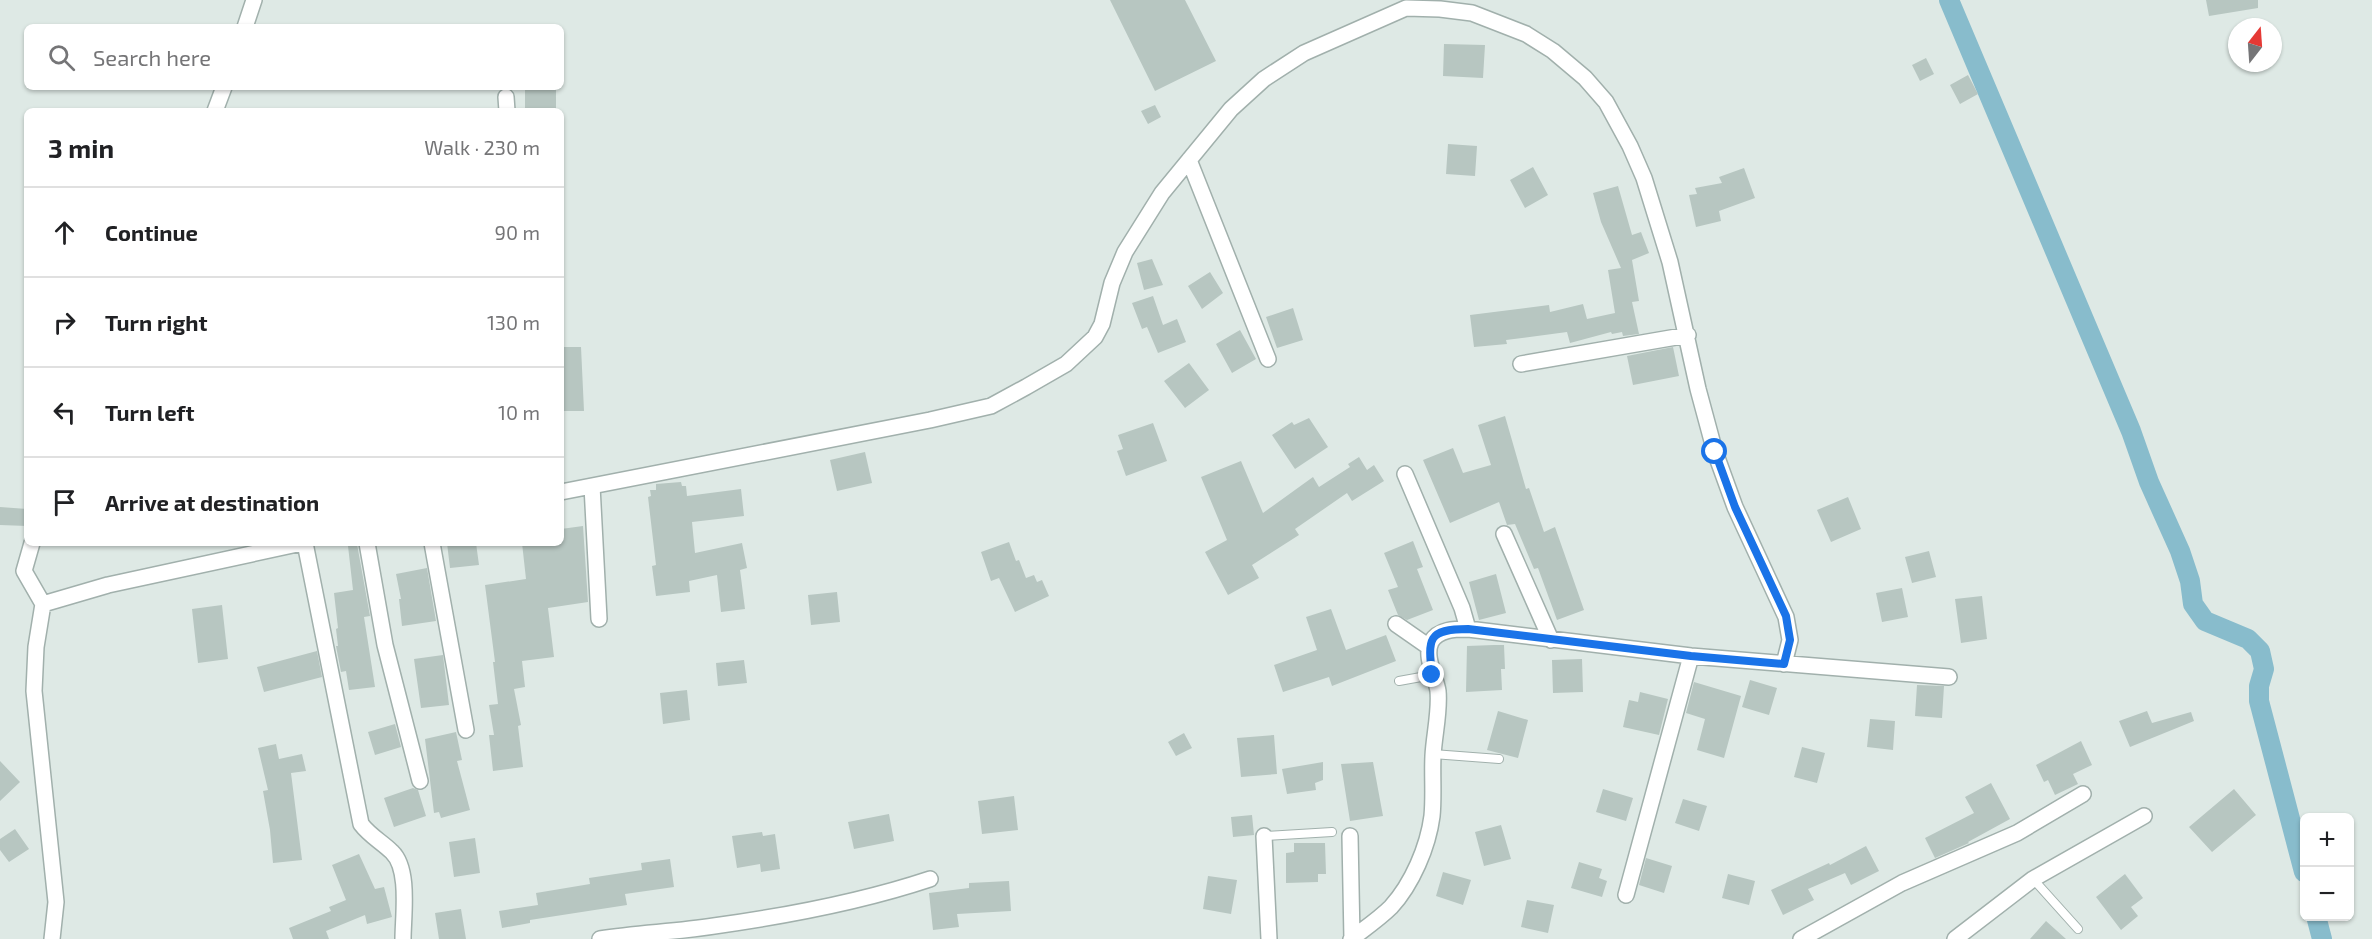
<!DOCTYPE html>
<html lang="en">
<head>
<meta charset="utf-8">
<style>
	:root { --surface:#fff; --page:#f6f6f6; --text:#202124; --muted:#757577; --line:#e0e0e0 }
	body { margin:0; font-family:"Exo 2",sans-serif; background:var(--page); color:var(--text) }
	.controls { position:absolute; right:18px; bottom:18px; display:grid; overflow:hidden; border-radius:9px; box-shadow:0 2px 4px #0004 }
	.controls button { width:54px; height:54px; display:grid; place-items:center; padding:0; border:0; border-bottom:2px solid var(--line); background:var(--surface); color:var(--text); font:30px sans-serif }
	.compass { position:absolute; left:2228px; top:18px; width:54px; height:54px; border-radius:50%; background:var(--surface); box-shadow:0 2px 4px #0004; rotate:17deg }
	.stop { position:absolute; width:18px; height:18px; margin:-14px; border:4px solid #1a73e8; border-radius:50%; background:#fff }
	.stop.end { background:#1a73e8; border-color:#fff; box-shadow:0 2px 6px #0008 }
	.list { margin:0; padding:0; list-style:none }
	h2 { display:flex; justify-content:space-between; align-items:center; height:78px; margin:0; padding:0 24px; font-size:26px }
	h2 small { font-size:20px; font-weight:400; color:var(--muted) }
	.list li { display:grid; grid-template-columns:39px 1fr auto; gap:18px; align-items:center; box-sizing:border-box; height:90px; padding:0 24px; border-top:2px solid var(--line) }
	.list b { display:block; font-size:22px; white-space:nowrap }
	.list em { font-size:20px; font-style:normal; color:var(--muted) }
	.icon { flex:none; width:33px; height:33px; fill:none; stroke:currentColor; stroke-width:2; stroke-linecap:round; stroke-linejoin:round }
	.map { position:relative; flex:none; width:2372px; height:939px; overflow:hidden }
	.search { position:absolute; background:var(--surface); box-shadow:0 2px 4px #0004; left:24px; top:24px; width:540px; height:66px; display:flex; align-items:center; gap:15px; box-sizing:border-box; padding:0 21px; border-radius:9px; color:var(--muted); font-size:22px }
	.panel { position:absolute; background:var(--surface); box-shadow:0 2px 4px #0004; left:24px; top:108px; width:540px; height:438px; border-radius:9px }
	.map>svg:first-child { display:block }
</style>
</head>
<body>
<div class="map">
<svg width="2372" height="939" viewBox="0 0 2372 939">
	<rect width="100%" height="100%" fill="#dee9e5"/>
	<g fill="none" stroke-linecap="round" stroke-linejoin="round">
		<!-- canal -->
		<path stroke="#88bccc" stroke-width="20" d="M 1949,0 L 2131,431 L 2149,482 L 2180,551 L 2190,581 L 2193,604 L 2205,621 L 2248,639 L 2260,651 L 2264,669 L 2259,686 L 2259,701 L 2304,872
			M 2316,916 L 2322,939"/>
	</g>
	<!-- building -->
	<path fill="#b7c6c1" d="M 1110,0 L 1185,0 L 1216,61 L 1155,91 Z
		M 2206,0 L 2258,0 L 2258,8 L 2209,16 Z
		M 1444,44 L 1485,45 L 1483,78 L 1443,76 Z
		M 1926,58 L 1934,74 L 1920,81 L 1912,65 Z
		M 1968,75 L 1978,94 L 1960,104 L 1950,85 Z
		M 525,87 L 556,87 L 556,111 L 525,111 Z
		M 1155,105 L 1161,117 L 1148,124 L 1141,111 Z
		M 1448,144 L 1477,146 L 1475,176 L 1446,174 Z
		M 1533,167 L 1548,195 L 1525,208 L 1510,180 Z
		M 1744,168 L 1755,198 L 1719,211 L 1721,221 L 1696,227 L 1689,195 L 1697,194 L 1695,188 L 1722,183 L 1719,177 Z
		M 1618,186 L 1632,235 L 1641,232 L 1649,253 L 1632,260 L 1639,301 L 1632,302 L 1639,334 L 1623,336 L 1622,332 L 1612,334 L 1611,332 L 1570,343 L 1567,332 L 1506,340 L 1507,344 L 1474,347 L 1470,315 L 1549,305 L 1550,312 L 1583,304 L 1587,319 L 1615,313 L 1608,270 L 1621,268 L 1601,222 L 1593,193 Z
		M 1152,259 L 1163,285 L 1144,290 L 1137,263 Z
		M 1210,272 L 1223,293 L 1202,309 L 1188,286 Z
		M 1153,296 L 1163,325 L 1177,319 L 1186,342 L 1158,353 L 1147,327 L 1142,329 L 1132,303 Z
		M 1293,308 L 1303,340 L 1277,348 L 1266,317 Z
		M 1240,330 L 1256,359 L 1232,373 L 1216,344 Z
		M 561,347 L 581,347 L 584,411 L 564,411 Z
		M 1673,347 L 1679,376 L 1633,385 L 1627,356 Z
		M 1189,363 L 1209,390 L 1185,408 L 1164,381 Z
		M 1505,416 L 1526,489 L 1529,488 L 1544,532 L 1555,527 L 1584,610 L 1557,620 L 1538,568 L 1534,569 L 1515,524 L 1507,525 L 1499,502 L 1450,523 L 1423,460 L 1453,448 L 1463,473 L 1491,465 L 1478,425 Z
		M 1309,418 L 1328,447 L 1295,469 L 1272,435 L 1292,422 L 1294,425 Z
		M 1153,423 L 1167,461 L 1126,476 L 1117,451 L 1123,449 L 1118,435 Z
		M 865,452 L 872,483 L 837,491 L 830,460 Z
		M 1359,457 L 1367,470 L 1374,465 L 1384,481 L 1352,501 L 1347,493 L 1295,529 L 1299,535 L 1252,565 L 1259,578 L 1228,595 L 1205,552 L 1227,540 L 1201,477 L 1241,461 L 1263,513 L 1313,477 L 1319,487 L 1350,467 L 1348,464 Z
		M 681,482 L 682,486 L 686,486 L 687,496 L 741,489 L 744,516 L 692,522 L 695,553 L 742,543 L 747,568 L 740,570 L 745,609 L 721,612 L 717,575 L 689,581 L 690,592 L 656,596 L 652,566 L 656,565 L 648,497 L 651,496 L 650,490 L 656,490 L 656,484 Z
		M 1848,497 L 1861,529 L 1831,542 L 1817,510 Z
		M 0,507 L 27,509 L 27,526 L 0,525 Z
		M 583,526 L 588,602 L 548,608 L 554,657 L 522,661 L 525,687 L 514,689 L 521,725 L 518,726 L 523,767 L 493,771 L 489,735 L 494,735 L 489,705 L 498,704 L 493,662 L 495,662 L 485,585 L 526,579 L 522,543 L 561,543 L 561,529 Z
		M 1413,541 L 1423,567 L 1417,569 L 1433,610 L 1407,620 L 1398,615 L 1388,590 L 1398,587 L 1384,553 Z
		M 1009,542 L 1016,561 L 1019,560 L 1026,578 L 1034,575 L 1037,582 L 1042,580 L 1049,596 L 1015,612 L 999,578 L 991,581 L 981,552 Z
		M 447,543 L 476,543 L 479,565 L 450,568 Z
		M 357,544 L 370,616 L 364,617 L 375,687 L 349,690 L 346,671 L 341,672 L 336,646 L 338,646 L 336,629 L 338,628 L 334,593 L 353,590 L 348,546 Z
		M 1929,551 L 1936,577 L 1912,583 L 1905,557 Z
		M 427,568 L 436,621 L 402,626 L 399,599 L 401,599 L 396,574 Z
		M 1496,574 L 1506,613 L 1479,620 L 1469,582 Z
		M 1902,588 L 1908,617 L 1882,622 L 1876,593 Z
		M 837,592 L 840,622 L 811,625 L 808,595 Z
		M 1982,596 L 1987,639 L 1961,643 L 1955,599 Z
		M 222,605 L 228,659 L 198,663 L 192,609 Z
		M 1331,609 L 1346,650 L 1386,635 L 1396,661 L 1332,686 L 1329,677 L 1283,692 L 1274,665 L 1317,650 L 1306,617 Z
		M 1494,645 L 1504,645 L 1505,669 L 1501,669 L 1502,690 L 1466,692 L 1467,646 Z
		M 317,651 L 322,677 L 264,692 L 257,667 Z
		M 443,655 L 449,705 L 421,708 L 414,659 Z
		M 1582,659 L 1583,692 L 1553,693 L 1552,660 Z
		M 744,660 L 747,683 L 718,686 L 716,663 Z
		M 1750,680 L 1777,688 L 1769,715 L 1742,707 Z
		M 1694,682 L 1741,696 L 1724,758 L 1697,750 L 1705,719 L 1686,713 Z
		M 1917,685 L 1944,686 L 1942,718 L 1915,716 Z
		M 687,690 L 690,720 L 663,724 L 660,693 Z
		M 1640,692 L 1668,699 L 1659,735 L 1623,727 L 1629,700 L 1638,702 Z
		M 1498,711 L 1528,720 L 1518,758 L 1487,750 Z
		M 2147,711 L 2152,723 L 2191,712 L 2194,721 L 2130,747 L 2119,721 Z
		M 1870,719 L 1895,721 L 1893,750 L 1867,747 Z
		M 395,724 L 401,747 L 375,755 L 368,732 Z
		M 456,732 L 462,760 L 457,761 L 470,810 L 441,818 L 439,812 L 434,813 L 425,739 Z
		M 1184,733 L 1192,748 L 1176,756 L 1168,742 Z
		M 1274,735 L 1277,774 L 1241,777 L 1237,738 Z
		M 2081,741 L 2092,765 L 2073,774 L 2078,784 L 2055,795 L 2048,780 L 2044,782 L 2036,765 Z
		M 276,744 L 279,759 L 302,754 L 306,771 L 291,773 L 302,860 L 273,863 L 270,830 L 263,791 L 268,790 L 258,748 Z
		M 1802,747 L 1825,753 L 1817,783 L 1794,777 Z
		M 0,761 L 20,782 L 0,801 Z
		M 1323,762 L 1323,780 L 1315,783 L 1316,790 L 1287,794 L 1282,769 Z
		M 1373,762 L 1383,816 L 1350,821 L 1341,764 Z
		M 1991,783 L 2010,819 L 1968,842 L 1969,843 L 1935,858 L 1925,838 L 1974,813 L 1965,797 Z
		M 413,788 L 418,790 L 426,816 L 394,827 L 384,798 Z
		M 1603,789 L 1633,798 L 1626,821 L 1596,812 Z
		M 2234,789 L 2256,815 L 2212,852 L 2189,827 Z
		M 1014,796 L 1018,830 L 982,834 L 978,801 Z
		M 1683,799 L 1707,806 L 1699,831 L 1675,823 Z
		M 889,814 L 894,841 L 854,849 L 848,822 Z
		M 1252,815 L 1254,835 L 1233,837 L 1231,817 Z
		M 1501,825 L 1511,859 L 1484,866 L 1475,832 Z
		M 15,829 L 29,849 L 9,862 L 0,850 L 0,839 Z
		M 762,832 L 763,836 L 775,834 L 780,869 L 761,872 L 760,864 L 737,868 L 732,836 Z
		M 475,838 L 480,873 L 454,877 L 449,842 Z
		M 1294,843 L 1325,843 L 1326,874 L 1318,874 L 1318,882 L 1286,883 L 1286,853 L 1294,852 Z
		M 1866,846 L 1879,871 L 1851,885 L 1845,873 L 1808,889 L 1814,900 L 1783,915 L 1771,890 L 1829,863 L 1830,865 Z
		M 359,854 L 375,889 L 384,887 L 392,917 L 367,924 L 365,915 L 326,931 L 329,939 L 293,939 L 289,928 L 331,911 L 329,907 L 346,900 L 332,865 Z
		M 1646,858 L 1672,866 L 1664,893 L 1639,885 Z
		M 670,859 L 674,887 L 625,894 L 627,905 L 530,920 L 530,923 L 502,928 L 499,911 L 538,905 L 536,893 L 590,884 L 589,878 L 642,870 L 641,863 Z
		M 1579,862 L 1602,869 L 1599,878 L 1607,881 L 1602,897 L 1571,888 Z
		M 1443,872 L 1471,880 L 1463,905 L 1436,896 Z
		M 1728,874 L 1755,881 L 1749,905 L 1722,898 Z
		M 2125,874 L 2143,898 L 2131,907 L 2138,916 L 2121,930 L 2096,897 Z
		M 1208,876 L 1237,880 L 1231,914 L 1203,909 Z
		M 1009,881 L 1011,911 L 957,914 L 959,927 L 933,930 L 929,893 L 969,888 L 969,883 Z
		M 1527,900 L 1554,905 L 1548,933 L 1521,927 Z
		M 461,909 L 466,939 L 439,939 L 435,913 Z
		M 2046,921 L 2066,939 L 2030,939 Z"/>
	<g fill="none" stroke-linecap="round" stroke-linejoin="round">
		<!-- service casing -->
		<g stroke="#a1b0ac" stroke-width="10">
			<path id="service" d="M 1399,681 L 1432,675
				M 1433,754 L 1499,759
				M 1264,836 L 1332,832
				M 2033,879 L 2078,929"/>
		</g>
		<!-- minor casing -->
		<g stroke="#a1b0ac" stroke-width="18">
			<path id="minor" d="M 245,27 L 254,0
				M 506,97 L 507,111
				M 215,111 L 224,87
				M 1189,160 L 1268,359
				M 1521,364 L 1688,335
				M 1405,474 L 1462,608 L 1468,629
				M 592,486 L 599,619
				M 561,492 L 930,420 L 991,406 L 1026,387 L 1066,364 L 1095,337 L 1102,324 L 1112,283 L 1125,252 L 1162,193 L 1231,109 L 1264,79 L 1304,53 L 1406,8 L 1440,9 L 1472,13 L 1526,34 L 1553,51 L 1585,78 L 1606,102 L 1630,146 L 1644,178 L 1670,262 L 1698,389 L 1715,452 L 1735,507 L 1786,617 L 1790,640 L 1784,664
				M 1504,534 L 1551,640
				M 32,543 L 24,571 L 43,604 L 36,647 L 34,691 L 56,902 L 52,939
				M 305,543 L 361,824 C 370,836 382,842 392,852 C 410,869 403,916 403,939
				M 367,543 L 385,645 L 420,781
				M 432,543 L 466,730
				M 43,604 L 108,585 L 302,543
				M 1396,624 L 1429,647
				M 1264,836 L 1269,939
				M 1350,836 L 1352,939
				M 1626,895 L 1691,656
				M 600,939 C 638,933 676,932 714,926 C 786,916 861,902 930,879
				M 1351,939 C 1364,929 1379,919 1391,907 C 1412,884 1428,847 1432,816 C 1434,796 1432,775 1433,756 C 1434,735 1440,712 1438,691 C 1436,677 1424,657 1431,642 C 1438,629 1455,629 1468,629 L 1691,656 L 1949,677
				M 1801,939 L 1902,883 L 2017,833 L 2083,794
				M 1955,939 L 2033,879 L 2144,816"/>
		</g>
		<!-- service -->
		<use href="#service" stroke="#fff" stroke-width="8"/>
		<!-- minor -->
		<use href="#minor" stroke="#fff" stroke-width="15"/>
	</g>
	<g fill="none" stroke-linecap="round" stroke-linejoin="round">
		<!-- route -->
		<path stroke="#1a73e8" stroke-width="8" d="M 1432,675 C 1428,639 1427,629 1468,629 L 1691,656 L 1784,664 L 1790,640 L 1786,616 L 1735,507 L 1715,452"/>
	</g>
</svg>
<div class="controls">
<button>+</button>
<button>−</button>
</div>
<svg class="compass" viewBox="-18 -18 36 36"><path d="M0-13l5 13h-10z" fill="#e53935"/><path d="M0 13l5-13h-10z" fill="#757577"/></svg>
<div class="stop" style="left:1715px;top:452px"></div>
<div class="stop end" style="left:1432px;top:675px"></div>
<div class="search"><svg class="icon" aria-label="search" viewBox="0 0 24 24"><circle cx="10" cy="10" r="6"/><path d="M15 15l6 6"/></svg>Search here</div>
<section class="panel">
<h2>3 min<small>Walk · 230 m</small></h2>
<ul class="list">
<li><svg class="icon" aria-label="ahead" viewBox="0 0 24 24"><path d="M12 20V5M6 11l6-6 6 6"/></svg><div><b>Continue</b></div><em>90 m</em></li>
<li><svg class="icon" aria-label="right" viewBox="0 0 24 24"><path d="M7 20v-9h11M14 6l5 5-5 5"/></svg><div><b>Turn right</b></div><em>130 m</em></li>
<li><svg class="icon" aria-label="left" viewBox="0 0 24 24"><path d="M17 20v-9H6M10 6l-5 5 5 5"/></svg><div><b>Turn left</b></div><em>10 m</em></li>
<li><svg class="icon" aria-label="arrive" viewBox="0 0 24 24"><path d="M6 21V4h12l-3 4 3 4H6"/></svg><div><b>Arrive at destination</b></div></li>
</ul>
</section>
</div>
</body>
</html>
